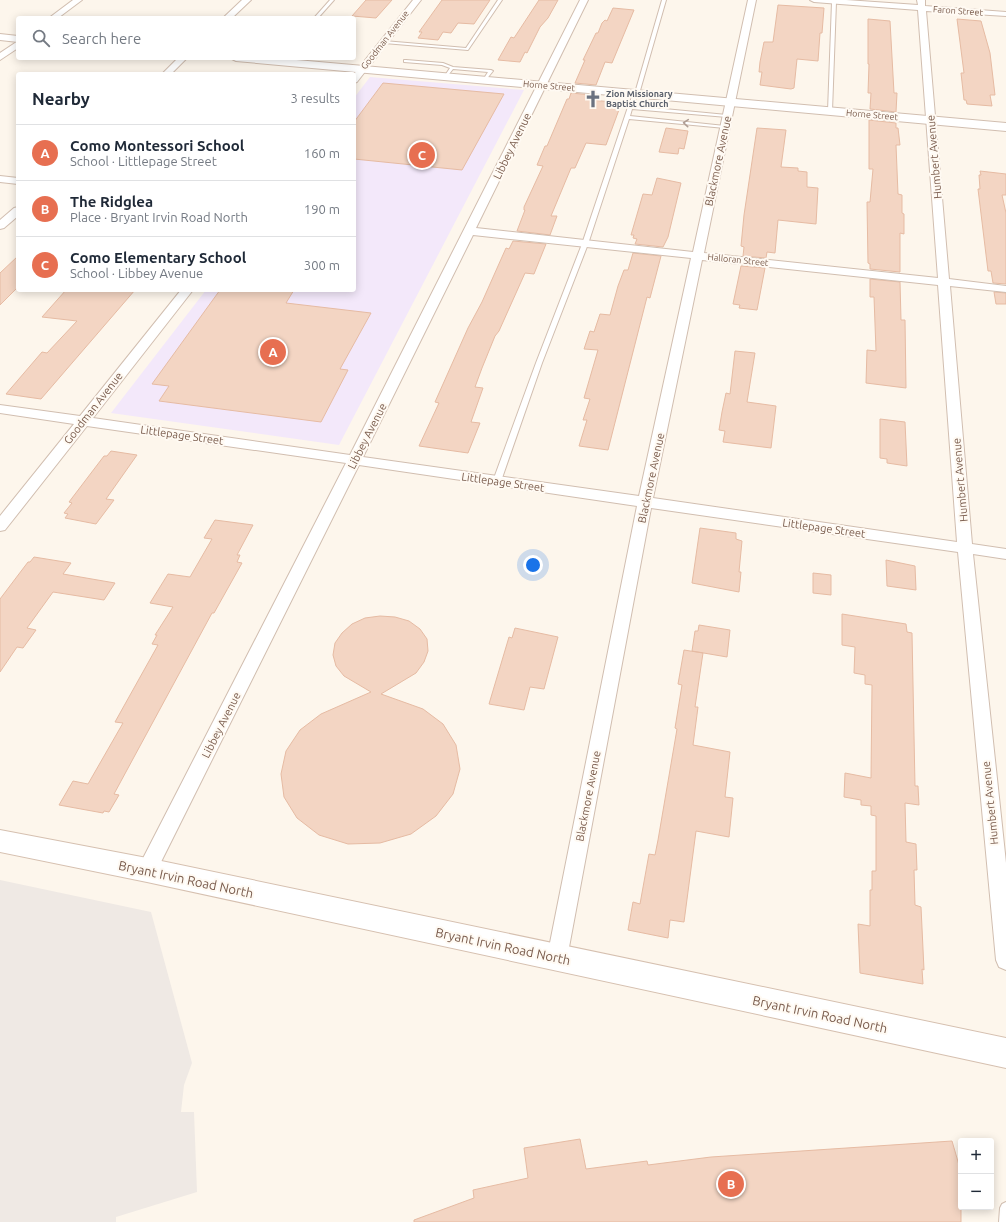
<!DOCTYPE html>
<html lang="en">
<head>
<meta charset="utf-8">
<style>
	:root { --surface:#fff; --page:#f6f6f7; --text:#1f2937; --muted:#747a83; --line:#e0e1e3; --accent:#e76f51 }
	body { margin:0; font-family:Ubuntu,sans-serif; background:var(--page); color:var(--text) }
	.controls { position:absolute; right:12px; bottom:12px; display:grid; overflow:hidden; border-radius:4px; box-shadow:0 2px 10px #0003 }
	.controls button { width:36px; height:36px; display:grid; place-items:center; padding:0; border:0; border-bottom:1px solid var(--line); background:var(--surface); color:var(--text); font:20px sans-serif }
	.you { position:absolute; left:533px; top:565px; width:14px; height:14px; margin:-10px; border:3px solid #fff; border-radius:50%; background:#1a73e8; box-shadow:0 0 0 6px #1a73e833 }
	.badge { display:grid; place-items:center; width:26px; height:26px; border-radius:50%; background:var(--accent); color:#fff; font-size:13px; font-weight:700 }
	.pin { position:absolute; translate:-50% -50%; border:2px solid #fff; box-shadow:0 1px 4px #0006 }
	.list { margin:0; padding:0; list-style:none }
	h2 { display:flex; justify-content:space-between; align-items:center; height:52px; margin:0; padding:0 16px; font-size:17px }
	h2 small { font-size:13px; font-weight:400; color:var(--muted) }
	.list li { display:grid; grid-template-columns:26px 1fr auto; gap:12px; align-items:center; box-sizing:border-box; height:56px; padding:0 16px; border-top:1px solid var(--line) }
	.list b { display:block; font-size:15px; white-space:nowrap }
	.list p { margin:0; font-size:13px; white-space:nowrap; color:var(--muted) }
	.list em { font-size:13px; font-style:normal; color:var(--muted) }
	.icon { flex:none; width:22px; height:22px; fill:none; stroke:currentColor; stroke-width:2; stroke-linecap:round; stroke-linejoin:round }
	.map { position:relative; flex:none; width:1006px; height:1222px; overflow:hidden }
	.search { position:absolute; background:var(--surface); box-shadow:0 2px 10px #0003; left:16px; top:16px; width:340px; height:44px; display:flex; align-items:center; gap:10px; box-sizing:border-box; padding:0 14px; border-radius:4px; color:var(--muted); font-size:15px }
	.panel { position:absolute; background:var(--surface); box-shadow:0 2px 10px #0003; left:16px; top:72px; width:340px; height:220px; border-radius:4px }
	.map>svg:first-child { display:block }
</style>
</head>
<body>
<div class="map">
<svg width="1006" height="1222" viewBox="0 0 1006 1222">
	<rect width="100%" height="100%" fill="#fdf6ec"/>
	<!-- industrial -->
	<path fill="#efe9e4" d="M 0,880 L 151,912 L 192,1063 L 184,1085 L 181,1112 L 194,1112 L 197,1192 L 116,1217 L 116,1222 L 0,1222 Z"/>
	<!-- education -->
	<path fill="#f3e8fa" d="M 370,77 L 524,90 L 339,445 L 111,413 L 206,290 L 354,290 L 354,98 Z"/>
	<!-- building -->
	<path fill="#f3d5c3" stroke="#e6bba3" d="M 366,0 L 392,0 L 376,18 L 352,16 Z
		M 442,0 L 490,0 L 474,24 L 458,23 L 451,33 L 443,32 L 438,40 L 418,38 L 422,32 L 419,32 Z
		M 539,0 L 558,0 L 548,18 L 540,27 L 527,53 L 525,52 L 520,62 L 498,60 L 511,37 L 514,38 Z
		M 778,5 L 824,8 L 822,33 L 820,33 L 818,61 L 797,59 L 794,88 L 791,89 L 760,85 L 762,72 L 759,72 L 760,62 L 764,42 L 773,42 Z
		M 613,8 L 634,10 L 612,63 L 605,62 L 596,85 L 575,83 L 585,60 L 583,60 L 596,33 L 598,33 L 602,23 L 605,20 L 607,21 Z
		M 868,19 L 890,21 L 894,93 L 897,93 L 896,112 L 870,109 L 871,93 L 868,93 L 869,64 L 868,64 Z
		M 957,19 L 981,21 L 990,53 L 995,95 L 990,95 L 992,106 L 967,104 L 966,100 L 964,100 L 961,73 L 964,73 Z
		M 383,83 L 504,94 L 462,170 L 354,159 L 354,122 Z
		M 571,93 L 592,95 L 590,100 L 613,102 L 612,103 L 615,104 L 614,106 L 620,107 L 606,145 L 586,143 L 575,168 L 571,168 L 551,216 L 557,216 L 550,235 L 517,231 L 525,210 L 524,210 L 524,207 L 543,166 L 537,165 L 545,146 L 547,146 L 567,99 L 569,99 Z
		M 869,120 L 896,123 L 896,128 L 898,128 L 900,145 L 896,145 L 898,194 L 902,195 L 902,213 L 904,214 L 904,234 L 900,233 L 900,272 L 870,269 L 870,264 L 868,263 L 867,202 L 870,202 L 873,169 L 869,169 Z
		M 666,128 L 688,131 L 684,149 L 679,148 L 678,154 L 659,152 Z
		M 757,128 L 786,130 L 781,167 L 798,168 L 798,171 L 807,172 L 807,187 L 818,188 L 816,224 L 778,220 L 775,253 L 767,252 L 766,258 L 743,256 L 744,247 L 741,246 L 744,215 Z
		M 980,171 L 1006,174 L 1006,195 L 1002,195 L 1006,213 L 1006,284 L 993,283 L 991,271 L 988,271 L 978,189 L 980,189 L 979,175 L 981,175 Z
		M 657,178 L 681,183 L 668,237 L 663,247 L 635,244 L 637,239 L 633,238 L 634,235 L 631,235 L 643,194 L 652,195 Z
		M 513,241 L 546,244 L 534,274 L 525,273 L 499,331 L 495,336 L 482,368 L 475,387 L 483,388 L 471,422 L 480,423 L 468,453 L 419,446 L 439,403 L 435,402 L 468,328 L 482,302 L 506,248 L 509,249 Z
		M 633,253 L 661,256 L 650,298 L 647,297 L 608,450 L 579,446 L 587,420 L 583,420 L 590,399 L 584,398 L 598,350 L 584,349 L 590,331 L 594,332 L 600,314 L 610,315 L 618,286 L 624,270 L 628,270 Z
		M 18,256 L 18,287 L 0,305 L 0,273 Z
		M 741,266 L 765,268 L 757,310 L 739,308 L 740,305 L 733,304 Z
		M 870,279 L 900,282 L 901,320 L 905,320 L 906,388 L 866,383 L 867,350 L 876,351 L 874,297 L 870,297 Z
		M 66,290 L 135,290 L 41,399 L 6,394 L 42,352 L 47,353 L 77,321 L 42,317 Z
		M 220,290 L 294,290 L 286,303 L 371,313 L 340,369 L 348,370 L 321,422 L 159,401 L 169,386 L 152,384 Z
		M 994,292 L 1006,293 L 1006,304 L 996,304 Z
		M 735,351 L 755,353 L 747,402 L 776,406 L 771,448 L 723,442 L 725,431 L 719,430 L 722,412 L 726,393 L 730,394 Z
		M 880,419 L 905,422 L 907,466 L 887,463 L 887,459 L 880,458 Z
		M 111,451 L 137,455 L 106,499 L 114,500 L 96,524 L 65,518 L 68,514 L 64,513 L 72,503 L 69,502 L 104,456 L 107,456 Z
		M 215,520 L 253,525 L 237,555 L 240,555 L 237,562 L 242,563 L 214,613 L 212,613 L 114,794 L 119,795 L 109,812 L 104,811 L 103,813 L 59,805 L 73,781 L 88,784 L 123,723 L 115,722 L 158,645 L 152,644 L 157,635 L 155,635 L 173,607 L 150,603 L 168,574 L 190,577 L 212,539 L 204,538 Z
		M 700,528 L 736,533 L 736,539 L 742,541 L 739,572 L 741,572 L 739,592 L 692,583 Z
		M 34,557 L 71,563 L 63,574 L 115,583 L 104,600 L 53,592 L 27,628 L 36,630 L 23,648 L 17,647 L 0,672 L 0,599 L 28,562 L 30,562 Z
		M 886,560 L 915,566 L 916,590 L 887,586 Z
		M 813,573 L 831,575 L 831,595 L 813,593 Z
		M 842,614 L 906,624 L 907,632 L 912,633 L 915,786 L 918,786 L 919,805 L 905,803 L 906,842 L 916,844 L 917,870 L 914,870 L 915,905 L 921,907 L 924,970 L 922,969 L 923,984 L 860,973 L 858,924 L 870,926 L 870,890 L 872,890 L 872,871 L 876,871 L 876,816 L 871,815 L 871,806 L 861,805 L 861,800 L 844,797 L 845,773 L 871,778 L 872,685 L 865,684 L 865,675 L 854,673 L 855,647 L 842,645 Z
		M 380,616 L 395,617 L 409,621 L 420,629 L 427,639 L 428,651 L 424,662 L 416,673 L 381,694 L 423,709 L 443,724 L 456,745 L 460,769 L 453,794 L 436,816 L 411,834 L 380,843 L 348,844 L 319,835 L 297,818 L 284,797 L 281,774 L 286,751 L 300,730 L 321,714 L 371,692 L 344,676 L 336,666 L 333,655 L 335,643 L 342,633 L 352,624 L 365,618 Z
		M 699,625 L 730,630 L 727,657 L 692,651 L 695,631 L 698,631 Z
		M 515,628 L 558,637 L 544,689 L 530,687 L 524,710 L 489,704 L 509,637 L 512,638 Z
		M 684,650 L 703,653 L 695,707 L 698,707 L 693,745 L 730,752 L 725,797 L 733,798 L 729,837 L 696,831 L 684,922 L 670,920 L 668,938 L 628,930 L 633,902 L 640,904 L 649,854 L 655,855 L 658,840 L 677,729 L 675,728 L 682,685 L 678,684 Z
		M 580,1139 L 586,1169 L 647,1161 L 648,1165 L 711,1157 L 952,1141 L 961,1172 L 961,1222 L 414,1222 L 414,1220 L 474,1198 L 473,1190 L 528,1178 L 524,1148 Z"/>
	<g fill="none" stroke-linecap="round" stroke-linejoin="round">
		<!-- service casing -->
		<g stroke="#d1beb0" stroke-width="2">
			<path id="service" d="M 330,0 L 334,0 L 318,18 L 314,18 Z
				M 498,0 L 502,0 L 468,50 L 384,43 L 382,42 L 384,41 L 466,48 Z
				M 662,0 L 666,0 L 639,94 L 637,95 L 633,106 L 727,115 L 729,116 L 727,117 L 632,109 L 630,116 L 725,126 L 727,127 L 725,128 L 629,119 L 588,244 L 542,363 L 501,481 L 500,483 L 494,483 L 493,481 L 536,363 L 582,244 L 628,107 L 633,94 L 635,93 Z
				M 834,1 L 836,2 L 832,111 L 830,112 L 828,111 L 832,2 Z
				M 406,60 L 443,63 L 453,67 L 491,70 L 493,71 L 485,81 L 483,80 L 488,72 L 453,69 L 446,78 L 444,77 L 450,68 L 442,65 L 404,62 L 404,60 Z
				M 1006,1202 L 1006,1222 L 999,1222 L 1000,1208 L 1002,1204 Z"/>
		</g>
		<!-- minor casing -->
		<g stroke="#d1beb0" stroke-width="2">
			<path id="minor" d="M 73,0 L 82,0 L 58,18 L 49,18 Z
				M 242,0 L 251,0 L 232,18 L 223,18 Z
				M 413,0 L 421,0 L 357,82 L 354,83 L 354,74 Z
				M 580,0 L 588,0 L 476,228 L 693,252 L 748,0 L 756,0 L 704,253 L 938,278 L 918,10 L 814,2 L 810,0 L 846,0 L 918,5 L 917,0 L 925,0 L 925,6 L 1006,12 L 1006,16 L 926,11 L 949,279 L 1006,286 L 1006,292 L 950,286 L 972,544 L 1006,549 L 1006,559 L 973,554 L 1006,863 L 1006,970 L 999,967 L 996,960 L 958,552 L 651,508 L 567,958 L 564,965 L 557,968 L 550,965 L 547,958 L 637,506 L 359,465 L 154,876 L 147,879 L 140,876 L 137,870 L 346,463 L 87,426 L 5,530 L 0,531 L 0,516 L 74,424 L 0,413 L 0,405 L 80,416 L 181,290 L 193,290 L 93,418 L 350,455 ZM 473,235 L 691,258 L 639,496 L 363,457 ZM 702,260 L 938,285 L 957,542 L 653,498 Z
				M 18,41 L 18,48 L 0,60 L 0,53 Z
				M 178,58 L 187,58 L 171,74 L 162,74 Z
				M 0,176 L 18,178 L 18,184 L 0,182 Z
				M 18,207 L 18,216 L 4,228 L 0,229 L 0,220 L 14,208 Z"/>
		</g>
		<!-- tertiary casing -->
		<g stroke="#d1beb0" stroke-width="2">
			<path id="tertiary" d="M 0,34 L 18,36 L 18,42 L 0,40 Z
				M 230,58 L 274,58 L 1006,123 L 1006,131 L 236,61 Z"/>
		</g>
		<!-- secondary casing -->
		<g stroke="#d6c0b0" stroke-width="2">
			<path id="secondary" d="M 0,830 L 147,858 L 1006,1038 L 1006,1068 L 147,882 L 0,852 Z"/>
		</g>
		<!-- service -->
		<use href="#service" fill="#fff" fill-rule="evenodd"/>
		<!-- minor -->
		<use href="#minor" fill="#fff" fill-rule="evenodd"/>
		<!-- tertiary -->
		<use href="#tertiary" fill="#fff" fill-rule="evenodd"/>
		<!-- secondary -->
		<use href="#secondary" fill="#fff" fill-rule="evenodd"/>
	</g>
	<!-- one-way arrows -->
	<defs><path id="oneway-chevron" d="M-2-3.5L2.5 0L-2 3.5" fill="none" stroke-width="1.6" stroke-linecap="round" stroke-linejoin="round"/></defs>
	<use stroke="#af9d94" href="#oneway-chevron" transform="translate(686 123) rotate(-175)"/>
	<!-- icons -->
	<defs>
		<g id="church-bare" transform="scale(1.38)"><path d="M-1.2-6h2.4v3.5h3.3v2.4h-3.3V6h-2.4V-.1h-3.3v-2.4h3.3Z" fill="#6b7280" stroke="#fffaf3" stroke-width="2.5" paint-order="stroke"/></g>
	</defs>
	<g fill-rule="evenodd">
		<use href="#church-bare" x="593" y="99"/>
	</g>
	<g text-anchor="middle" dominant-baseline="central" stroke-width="4" stroke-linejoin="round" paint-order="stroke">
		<!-- far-street labels -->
		<g font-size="9" fill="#7a5c4d" stroke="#fffaf3">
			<text transform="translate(958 11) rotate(4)">Faron Street</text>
			<text transform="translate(385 40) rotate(-52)">Goodman Avenue</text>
			<text transform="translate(549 86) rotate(5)">Horne Street</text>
			<text transform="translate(872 115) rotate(5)">Horne Street</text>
			<text transform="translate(738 260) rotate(6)">Halloran Street</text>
		</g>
		<!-- far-worship labels -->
		<g font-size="9" font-weight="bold" fill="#5b616d" stroke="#fffaf3" text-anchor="start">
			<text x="606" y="94">Zion Missionary<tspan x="606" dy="10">Baptist Church</tspan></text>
		</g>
		<!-- street labels -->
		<g font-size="11" fill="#7a5c4d" stroke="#fffaf3">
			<text transform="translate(512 146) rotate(-64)">Libbey Avenue</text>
			<text transform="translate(934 157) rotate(-95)">Humbert Avenue</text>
			<text transform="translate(718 161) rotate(-78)">Blackmore Avenue</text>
			<text transform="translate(93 408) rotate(-52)">Goodman Avenue</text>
			<text transform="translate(182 435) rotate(8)">Littlepage Street</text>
			<text transform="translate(367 436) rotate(-63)">Libbey Avenue</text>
			<text transform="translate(651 478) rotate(-78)">Blackmore Avenue</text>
			<text transform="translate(960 480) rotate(-95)">Humbert Avenue</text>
			<text transform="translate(503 482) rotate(8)">Littlepage Street</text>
			<text transform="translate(824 528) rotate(8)">Littlepage Street</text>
			<text transform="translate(221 725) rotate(-63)">Libbey Avenue</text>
			<text transform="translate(588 796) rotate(-79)">Blackmore Avenue</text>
			<text transform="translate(990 803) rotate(-96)">Humbert Avenue</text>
		</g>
		<!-- near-street labels -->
		<g font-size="13" fill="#7a5c4d" stroke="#fffaf3">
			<text transform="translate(186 879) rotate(12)">Bryant Irvin Road North</text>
			<text transform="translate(503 946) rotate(12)">Bryant Irvin Road North</text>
			<text transform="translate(820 1014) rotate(12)">Bryant Irvin Road North</text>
		</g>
	</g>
</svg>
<div class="controls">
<button>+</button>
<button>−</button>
</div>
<div class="you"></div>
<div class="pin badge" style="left:273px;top:352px">A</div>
<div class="pin badge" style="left:731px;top:1184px">B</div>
<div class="pin badge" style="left:422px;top:155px">C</div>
<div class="search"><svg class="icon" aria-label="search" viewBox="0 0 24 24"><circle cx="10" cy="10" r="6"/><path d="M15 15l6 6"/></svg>Search here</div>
<section class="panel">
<h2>Nearby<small>3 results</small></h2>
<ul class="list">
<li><span class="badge">A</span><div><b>Como Montessori School</b><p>School · Littlepage Street</p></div><em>160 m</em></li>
<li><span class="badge">B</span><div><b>The Ridglea</b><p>Place · Bryant Irvin Road North</p></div><em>190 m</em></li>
<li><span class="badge">C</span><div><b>Como Elementary School</b><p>School · Libbey Avenue</p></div><em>300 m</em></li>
</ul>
</section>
</div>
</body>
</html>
